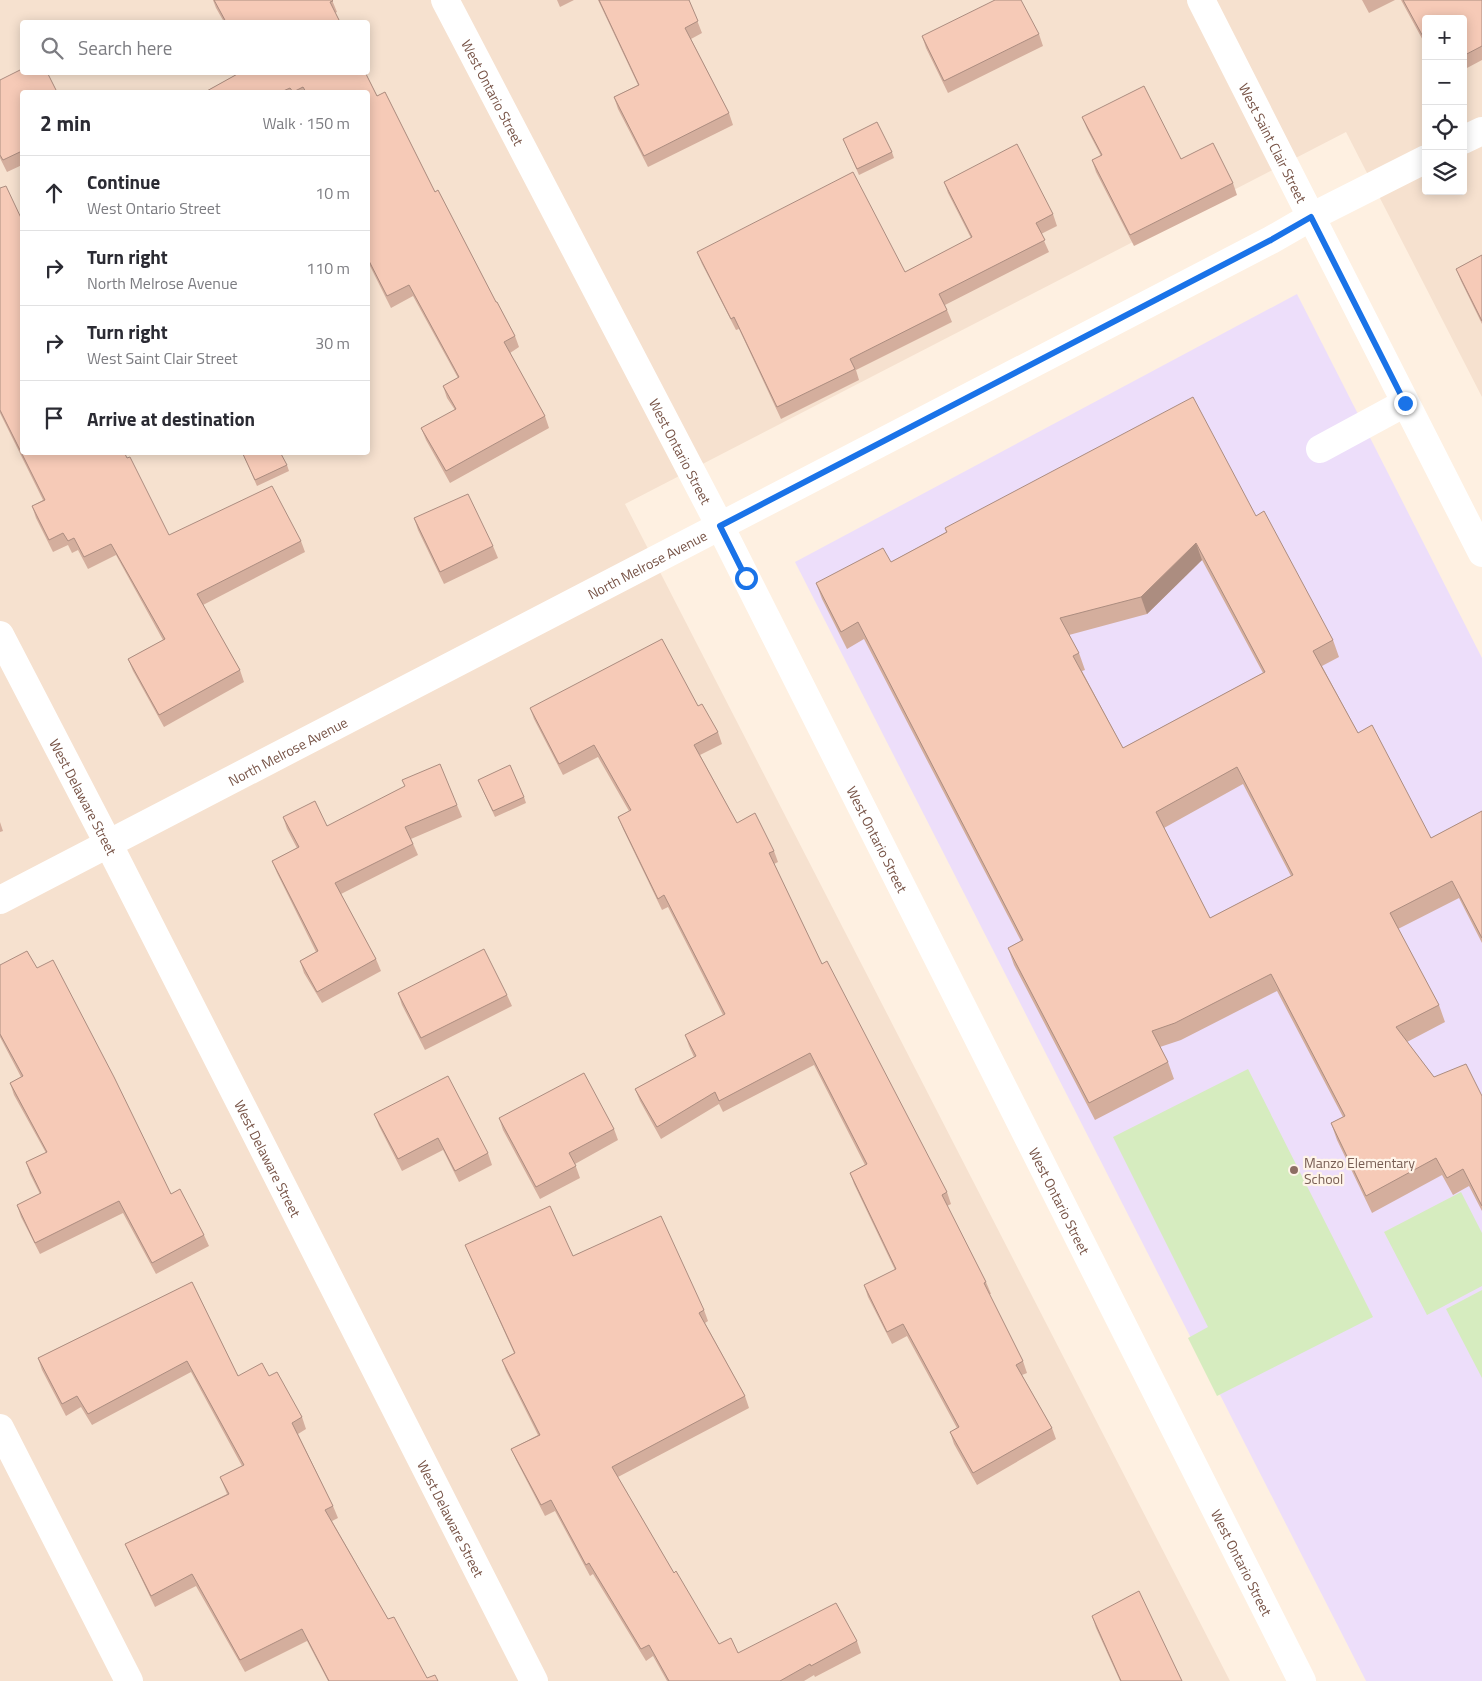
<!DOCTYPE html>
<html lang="en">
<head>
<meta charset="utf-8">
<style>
	:root { --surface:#fff; --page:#f2f2f3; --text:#2b2b33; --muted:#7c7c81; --line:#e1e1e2 }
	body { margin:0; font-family:"Titillium Web",sans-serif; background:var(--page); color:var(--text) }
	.controls { position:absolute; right:15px; top:15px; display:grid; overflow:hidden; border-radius:5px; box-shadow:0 2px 12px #0003 }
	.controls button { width:45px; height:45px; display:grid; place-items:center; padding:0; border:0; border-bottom:1px solid var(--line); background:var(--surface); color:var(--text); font:25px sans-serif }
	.stop { position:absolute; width:15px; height:15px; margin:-11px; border:4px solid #1a73e8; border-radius:50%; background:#fff }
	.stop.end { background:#1a73e8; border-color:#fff; box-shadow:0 1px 5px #0008 }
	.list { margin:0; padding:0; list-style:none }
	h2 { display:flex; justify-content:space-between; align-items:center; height:65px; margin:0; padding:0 20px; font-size:21px }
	h2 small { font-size:16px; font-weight:400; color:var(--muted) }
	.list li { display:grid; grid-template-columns:32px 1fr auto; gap:15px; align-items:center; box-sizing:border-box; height:75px; padding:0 20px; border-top:1px solid var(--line) }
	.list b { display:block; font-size:19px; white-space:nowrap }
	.list p { margin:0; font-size:16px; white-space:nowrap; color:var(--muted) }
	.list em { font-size:16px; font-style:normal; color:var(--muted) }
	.icon { flex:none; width:28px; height:28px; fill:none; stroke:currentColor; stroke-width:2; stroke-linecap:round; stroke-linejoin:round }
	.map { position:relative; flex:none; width:1482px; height:1681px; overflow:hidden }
	.search { position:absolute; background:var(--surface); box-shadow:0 2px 12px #0003; left:20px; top:20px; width:350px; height:55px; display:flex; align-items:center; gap:12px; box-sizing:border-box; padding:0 18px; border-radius:5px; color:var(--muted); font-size:19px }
	.panel { position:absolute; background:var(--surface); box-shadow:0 2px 12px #0003; left:20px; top:90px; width:350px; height:365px; border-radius:5px }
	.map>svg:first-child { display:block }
</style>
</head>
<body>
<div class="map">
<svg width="1482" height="1681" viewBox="0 0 1482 1681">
	<rect width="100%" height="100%" fill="#fef0e1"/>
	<!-- residential -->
	<path fill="#f6e1cf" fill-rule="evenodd" d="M 0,0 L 1482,0 L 1482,397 L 1346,132 L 625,504 L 1230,1681 L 0,1681 ZM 1426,19 L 1463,19 L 1463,191 L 1426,191 ZM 22,22 L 368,22 L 368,72 L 22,72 ZM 22,92 L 368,92 L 368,452 L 22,452 Z"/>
	<!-- education -->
	<path fill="#eddefa" d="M 1297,294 L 1482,658 L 1482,1681 L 1366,1681 L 795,562 Z"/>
	<!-- green -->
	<path fill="#d6ecbf" d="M 1248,1069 L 1373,1317 L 1217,1396 L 1188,1338 L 1208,1327 L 1113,1137 Z
		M 1461,1192 L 1482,1233 L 1482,1286 L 1427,1315 L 1384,1232 Z
		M 1482,1290 L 1482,1378 L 1446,1309 Z"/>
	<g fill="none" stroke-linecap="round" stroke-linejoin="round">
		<!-- minor -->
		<g stroke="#fff" stroke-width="28">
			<path id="s1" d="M 445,0 L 720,526 L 1302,1681"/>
			<path id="s2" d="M 1201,0 L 1482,553"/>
			<path d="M 1463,140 L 1482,131"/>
			<path d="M 1320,449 L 1405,403"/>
			<path id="s3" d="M 0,635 L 109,845 L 534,1681"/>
			<path id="s4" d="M 0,900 L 1271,240 L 1311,217 L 1426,159"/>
			<path d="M 0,1428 L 129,1681"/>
		</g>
	</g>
	<!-- wall -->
	<path fill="#d4ae9d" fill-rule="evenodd" d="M 213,0 L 332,0 L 337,12 L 335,13 L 340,22 L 224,22 L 216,8 Z
		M 557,0 L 574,0 L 560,7 Z
		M 598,0 L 689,0 L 702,33 L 691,39 L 729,113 L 733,125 L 648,167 L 618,109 L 614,97 L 638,85 Z
		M 1362,0 L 1395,0 L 1369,13 Z
		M 1401,0 L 1482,0 L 1482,60 L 1467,68 L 1463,62 L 1463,19 L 1426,19 L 1426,46 Z
		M 1039,34 L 1043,46 L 948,93 L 926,48 L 922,36 Z
		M 241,72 L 365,72 L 377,96 L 385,92 L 435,192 L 438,190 L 496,302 L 497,302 L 515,336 L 519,347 L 510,353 L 545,416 L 549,428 L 450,483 L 426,440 L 421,428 L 455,410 L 447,398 L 443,386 L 458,378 L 413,296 L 391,308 L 368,262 L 368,92 L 205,92 Z
		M 0,80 L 22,92 L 22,165 L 7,172 L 0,158 Z
		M 1082,117 L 1181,159 L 1233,183 L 1237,195 L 1134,246 L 1096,172 L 1092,160 L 1101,156 L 1087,129 Z
		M 843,139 L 892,152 L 894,158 L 859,175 Z
		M 944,182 L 1053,214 L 1057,226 L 1041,234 L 1049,252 L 945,305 L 952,322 L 856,370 L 859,380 L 781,419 L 739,329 L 736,330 L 702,264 L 697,252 L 905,272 L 971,238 L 948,193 Z
		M 0,188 L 22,452 L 169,535 L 301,541 L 305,552 L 203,605 L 240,670 L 244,682 L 164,727 L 133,671 L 128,659 L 163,640 L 116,555 L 88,569 L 78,550 L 72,553 L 68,545 L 53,552 L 36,518 L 32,506 L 43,500 L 0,413 Z
		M 1482,255 L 1482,324 L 1461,281 L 1456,269 Z
		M 242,452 L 287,465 L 289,471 L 257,486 Z
		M 1256,516 L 1333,640 L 1339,657 L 1322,666 L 1358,733 L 1431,838 L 1482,811 L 1482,943 L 1459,898 L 1398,929 L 1439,1005 L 1445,1022 L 1407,1042 L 1434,1077 L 1482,1096 L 1482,1211 L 1469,1186 L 1453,1195 L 1442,1175 L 1372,1213 L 1337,1140 L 1331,1123 L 1343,1117 L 1277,991 L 1181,1040 L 1160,1047 L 1168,1062 L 1174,1079 L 1095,1120 L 1014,965 L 1008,948 L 1021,941 L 864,639 L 847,649 L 822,599 L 816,583 L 891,562 L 946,532 L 945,528 ZM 1202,560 L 1263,673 L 1123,748 L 1082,671 L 1085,670 L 1079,653 L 1069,635 L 1147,614 ZM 1243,784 L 1291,876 L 1210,918 L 1164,828 Z
		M 414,518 L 493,546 L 498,558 L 444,584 L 418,530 Z
		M 698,706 L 718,732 L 722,744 L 700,755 L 737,823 L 774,851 L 778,862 L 774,864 L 822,964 L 947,1192 L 951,1204 L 947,1206 L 986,1282 L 991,1294 L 989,1294 L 1023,1361 L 1027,1373 L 1022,1375 L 1052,1428 L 1056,1439 L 977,1485 L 954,1444 L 950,1432 L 957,1428 L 907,1336 L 892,1344 L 868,1297 L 864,1285 L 895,1270 L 854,1184 L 850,1173 L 865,1165 L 814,1065 L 723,1112 L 719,1104 L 661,1139 L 640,1101 L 635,1089 L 694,1057 L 689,1046 L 685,1035 L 723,1015 L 668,907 L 662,910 L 623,829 L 618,817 L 629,811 L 598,757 L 563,775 L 534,719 L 530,708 Z
		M 478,780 L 524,797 L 526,803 L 495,817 Z
		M 457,805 L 462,817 L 411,839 L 418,855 L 341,894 L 376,959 L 381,971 L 322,1003 L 304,973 L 300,961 L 316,952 L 277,873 L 272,861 L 297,848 L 287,829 L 283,817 L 327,826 Z
		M 0,822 L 3,831 L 0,832 Z
		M 0,965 L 37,968 L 171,1194 L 204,1235 L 209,1246 L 156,1274 L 123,1213 L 40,1254 L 21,1217 L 17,1205 L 40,1194 L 30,1174 L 26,1162 L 46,1153 L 14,1095 L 10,1083 L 21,1077 L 0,1037 Z
		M 398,993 L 507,995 L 512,1006 L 425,1050 L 402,1005 Z
		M 374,1114 L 488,1153 L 492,1165 L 459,1182 L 443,1150 L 402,1171 L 379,1126 Z
		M 499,1118 L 614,1129 L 618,1140 L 575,1164 L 580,1178 L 540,1199 L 503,1130 Z
		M 465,1245 L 573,1256 L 704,1310 L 708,1321 L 705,1323 L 745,1396 L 749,1408 L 618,1477 L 674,1573 L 719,1644 L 738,1653 L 857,1641 L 861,1653 L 815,1677 L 814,1675 L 804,1681 L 667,1681 L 653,1656 L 646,1661 L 593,1574 L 590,1576 L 555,1511 L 545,1516 L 516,1460 L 511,1449 L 538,1435 L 506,1371 L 502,1360 L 514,1353 L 470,1256 Z
		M 192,1282 L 238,1376 L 269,1376 L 302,1417 L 306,1429 L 298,1434 L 333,1506 L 338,1518 L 332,1521 L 388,1619 L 427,1678 L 438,1681 L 328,1681 L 307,1641 L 245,1672 L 196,1586 L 155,1607 L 130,1555 L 125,1544 L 227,1494 L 220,1477 L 242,1466 L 191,1372 L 92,1425 L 81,1407 L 66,1416 L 42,1370 L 38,1358 Z
		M 1092,1616 L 1182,1681 L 1120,1681 L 1096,1628 Z"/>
	<!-- shaded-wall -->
	<path fill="#ac8d80" d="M 1196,543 L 1202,560 L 1147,614 L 1141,597 Z"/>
	<!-- building -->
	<path fill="#f6cab7" stroke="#ac8d80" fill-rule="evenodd" d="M 214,0 L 332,0 L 333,1 L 330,2 L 340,22 L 226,22 Z
		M 599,0 L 689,0 L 698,21 L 685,28 L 729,113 L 644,156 L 614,97 L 639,85 Z
		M 995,0 L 1021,0 L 1039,34 L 944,81 L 922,36 Z
		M 1403,0 L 1482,0 L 1482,46 L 1463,56 L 1463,19 L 1426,19 L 1426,42 Z
		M 22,69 L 22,72 L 47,72 L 57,92 L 22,92 L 22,151 L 3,160 L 0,155 L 0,80 Z
		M 241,72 L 365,72 L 377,96 L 385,92 L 435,192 L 438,190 L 496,302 L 497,302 L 515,336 L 504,342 L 545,416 L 446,471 L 421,428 L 456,409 L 443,386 L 459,377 L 409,285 L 387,296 L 368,259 L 368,92 L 306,92 L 303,87 L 293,92 L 290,88 L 281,92 L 205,92 Z
		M 1144,86 L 1181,159 L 1213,143 L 1233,183 L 1130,235 L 1092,160 L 1102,155 L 1082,117 Z
		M 877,122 L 892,152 L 857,169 L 843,139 Z
		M 1017,144 L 1053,214 L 1036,223 L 1045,240 L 939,294 L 947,310 L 850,359 L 855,369 L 777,407 L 734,317 L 731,319 L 697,252 L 853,172 L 905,272 L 972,237 L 944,182 Z
		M 6,186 L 22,220 L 22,452 L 124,452 L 127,458 L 130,457 L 169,535 L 272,486 L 301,541 L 197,594 L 240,670 L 159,715 L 128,659 L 165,639 L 111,544 L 84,557 L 74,538 L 68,541 L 63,533 L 49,540 L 32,506 L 45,500 L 0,410 L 0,188 Z
		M 1482,255 L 1482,321 L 1456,269 Z
		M 1193,397 L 1256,516 L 1264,511 L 1333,640 L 1313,651 L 1358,733 L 1372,725 L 1431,838 L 1482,811 L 1482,938 L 1452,881 L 1390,913 L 1439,1005 L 1396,1027 L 1434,1077 L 1466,1064 L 1482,1096 L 1482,1206 L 1463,1169 L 1447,1178 L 1436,1158 L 1366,1196 L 1331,1123 L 1345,1116 L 1271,974 L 1175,1023 L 1152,1031 L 1168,1062 L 1089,1103 L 1008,948 L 1023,940 L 858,622 L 841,632 L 816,583 L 883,548 L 891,562 L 947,532 L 945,528 ZM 1196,543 L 1265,672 L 1123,748 L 1073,656 L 1079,653 L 1060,618 L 1141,597 ZM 1237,767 L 1293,875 L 1210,918 L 1156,812 Z
		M 242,452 L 280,452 L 287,465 L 255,480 Z
		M 468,494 L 493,546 L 440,572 L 414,518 Z
		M 662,639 L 698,706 L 702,704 L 718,732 L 694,745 L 737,823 L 755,813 L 774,851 L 769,853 L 822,964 L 827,961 L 947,1192 L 942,1195 L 986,1282 L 984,1283 L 1023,1361 L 1016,1365 L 1052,1428 L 973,1473 L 950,1432 L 959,1427 L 903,1324 L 887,1332 L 864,1285 L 896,1269 L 850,1173 L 867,1164 L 810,1053 L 719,1101 L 715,1092 L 657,1127 L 635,1089 L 696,1056 L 685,1035 L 725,1014 L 664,895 L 658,899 L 618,817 L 631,810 L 594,745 L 559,764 L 530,708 Z
		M 440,764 L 457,805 L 405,827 L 413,844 L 335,883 L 376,959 L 317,992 L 300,961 L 318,951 L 272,861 L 299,847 L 283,817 L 315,801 L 327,826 L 405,786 L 402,780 Z
		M 510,765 L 524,797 L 493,811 L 478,780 Z
		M 484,949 L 507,995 L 421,1038 L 398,993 Z
		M 27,951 L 37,968 L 53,960 L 114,1077 L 171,1194 L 180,1189 L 204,1235 L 152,1263 L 119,1201 L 35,1243 L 17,1205 L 41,1193 L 26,1162 L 47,1152 L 10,1083 L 23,1076 L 0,1034 L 0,965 Z
		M 584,1073 L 614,1129 L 569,1153 L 576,1166 L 536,1187 L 499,1118 Z
		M 448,1076 L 488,1153 L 455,1171 L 438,1138 L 398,1159 L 374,1114 Z
		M 550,1206 L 573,1256 L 661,1216 L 704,1310 L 699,1313 L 745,1396 L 612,1467 L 674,1573 L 676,1571 L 719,1644 L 731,1638 L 738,1653 L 836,1603 L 857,1641 L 811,1666 L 810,1664 L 780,1681 L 669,1681 L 649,1645 L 641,1649 L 589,1563 L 586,1565 L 551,1500 L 541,1505 L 511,1449 L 540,1435 L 502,1360 L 515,1353 L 465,1245 Z
		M 192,1282 L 238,1376 L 262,1363 L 269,1376 L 277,1372 L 302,1417 L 292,1423 L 333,1506 L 325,1510 L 388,1619 L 394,1617 L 427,1678 L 435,1675 L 438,1681 L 329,1681 L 302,1629 L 240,1660 L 192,1574 L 151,1596 L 125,1544 L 229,1494 L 220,1477 L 244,1465 L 187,1361 L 88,1414 L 77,1396 L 62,1404 L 38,1358 Z
		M 1139,1591 L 1182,1681 L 1121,1681 L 1092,1616 Z"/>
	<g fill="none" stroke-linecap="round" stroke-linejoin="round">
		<!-- route -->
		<path stroke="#1a73e8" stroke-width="6" d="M 746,578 L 720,526 L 1271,240 L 1311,217 L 1405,403"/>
	</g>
	<!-- markers -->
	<circle fill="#8d6e63" stroke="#fff4e9" stroke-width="2" cx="1294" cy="1170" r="5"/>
	<g text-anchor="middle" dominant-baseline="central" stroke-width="4.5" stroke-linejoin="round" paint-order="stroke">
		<!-- street labels -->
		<g font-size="14" fill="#775346" stroke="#fff4e9">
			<text stroke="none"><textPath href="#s1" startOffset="104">West Ontario Street</textPath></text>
			<text stroke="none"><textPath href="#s2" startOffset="160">West Saint Clair Street</textPath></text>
			<text stroke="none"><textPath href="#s1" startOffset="509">West Ontario Street</textPath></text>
			<text stroke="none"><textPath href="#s4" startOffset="729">North Melrose Avenue</textPath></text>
			<text stroke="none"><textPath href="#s4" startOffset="324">North Melrose Avenue</textPath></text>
			<text stroke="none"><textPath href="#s3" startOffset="182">West Delaware Street</textPath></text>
			<text stroke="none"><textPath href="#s1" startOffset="944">West Ontario Street</textPath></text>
			<text stroke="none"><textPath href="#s3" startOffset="588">West Delaware Street</textPath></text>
			<text stroke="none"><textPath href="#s1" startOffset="1349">West Ontario Street</textPath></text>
			<text stroke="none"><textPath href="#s3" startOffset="992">West Delaware Street</textPath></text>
			<text stroke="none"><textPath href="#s1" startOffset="1754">West Ontario Street</textPath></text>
		</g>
		<!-- education labels -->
		<g font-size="14" fill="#785e54" stroke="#fff4e9" text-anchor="start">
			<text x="1304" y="1162">Manzo Elementary<tspan x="1304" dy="16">School</tspan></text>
		</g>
	</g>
</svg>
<div class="controls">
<button>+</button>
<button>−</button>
<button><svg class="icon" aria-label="locate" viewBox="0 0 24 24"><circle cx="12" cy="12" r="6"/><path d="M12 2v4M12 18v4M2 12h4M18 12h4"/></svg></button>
<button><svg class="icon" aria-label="layers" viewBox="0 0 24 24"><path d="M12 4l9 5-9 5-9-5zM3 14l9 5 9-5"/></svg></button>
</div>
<div class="stop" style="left:746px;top:578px"></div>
<div class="stop end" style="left:1405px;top:403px"></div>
<div class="search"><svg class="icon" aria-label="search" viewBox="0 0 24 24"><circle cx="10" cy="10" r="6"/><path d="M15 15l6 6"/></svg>Search here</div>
<section class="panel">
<h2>2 min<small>Walk · 150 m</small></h2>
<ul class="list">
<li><svg class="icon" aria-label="ahead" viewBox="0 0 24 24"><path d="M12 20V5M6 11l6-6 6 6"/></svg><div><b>Continue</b><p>West Ontario Street</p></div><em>10 m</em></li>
<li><svg class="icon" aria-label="right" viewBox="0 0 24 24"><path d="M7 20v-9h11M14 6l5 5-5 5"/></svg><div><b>Turn right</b><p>North Melrose Avenue</p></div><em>110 m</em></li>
<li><svg class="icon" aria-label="right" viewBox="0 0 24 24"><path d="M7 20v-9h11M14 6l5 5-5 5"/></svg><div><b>Turn right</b><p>West Saint Clair Street</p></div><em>30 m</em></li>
<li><svg class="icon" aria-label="arrive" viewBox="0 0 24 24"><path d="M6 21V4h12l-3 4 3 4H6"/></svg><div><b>Arrive at destination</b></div></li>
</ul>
</section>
</div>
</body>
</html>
